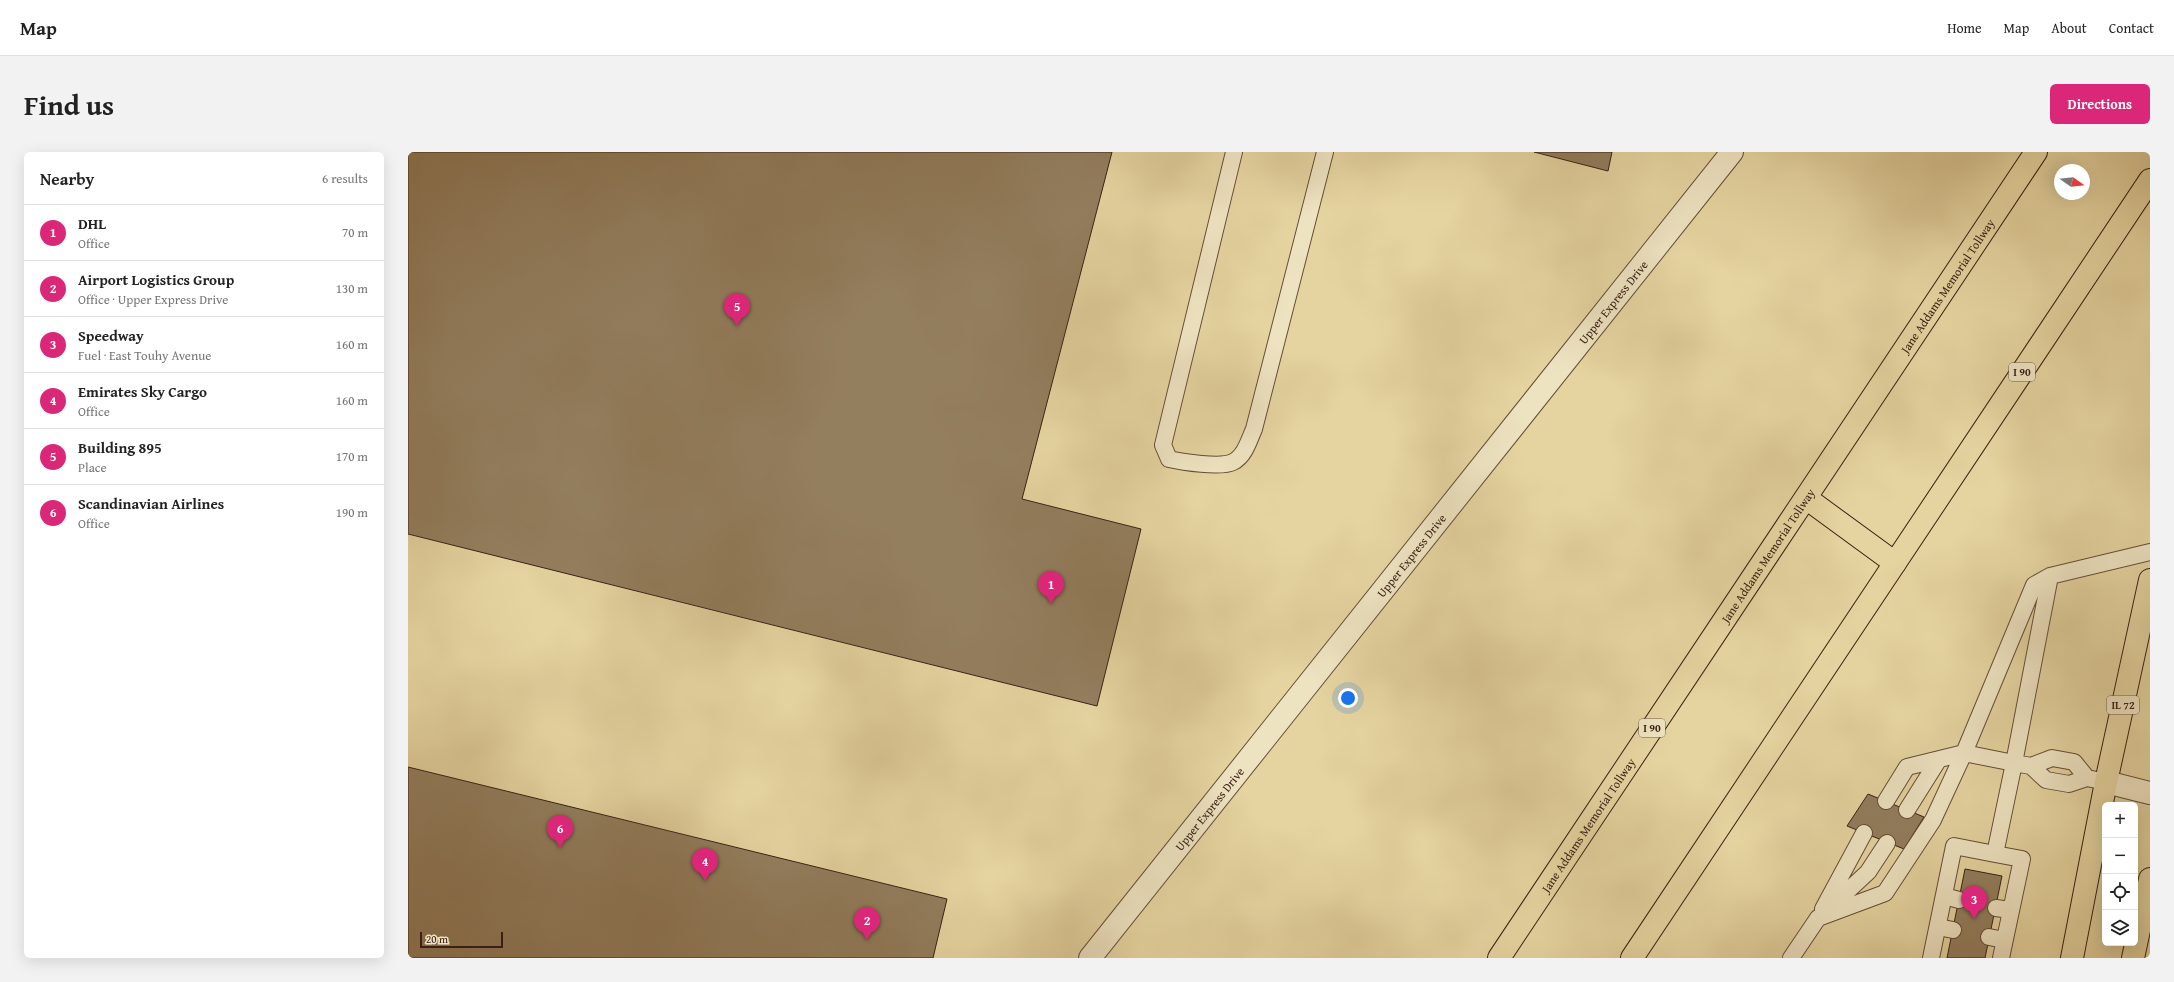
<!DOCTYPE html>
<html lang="en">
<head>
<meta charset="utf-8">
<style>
	:root { --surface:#fff; --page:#f2f2f2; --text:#222; --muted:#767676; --line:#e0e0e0; --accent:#db2777 }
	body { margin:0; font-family:"Gentium Book Plus",serif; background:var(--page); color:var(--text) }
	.controls { position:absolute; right:12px; bottom:12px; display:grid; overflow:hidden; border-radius:6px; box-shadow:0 4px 16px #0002 }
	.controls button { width:36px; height:36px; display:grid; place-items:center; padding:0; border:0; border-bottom:1px solid var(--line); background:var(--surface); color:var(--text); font:20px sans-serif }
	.compass { position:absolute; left:1646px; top:12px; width:36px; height:36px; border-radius:50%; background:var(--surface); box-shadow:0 4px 16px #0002; rotate:104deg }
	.scale { position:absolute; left:12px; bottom:10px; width:83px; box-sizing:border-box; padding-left:4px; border:2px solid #3a2016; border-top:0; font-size:11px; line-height:14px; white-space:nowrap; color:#3a2016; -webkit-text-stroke:3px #eee3c1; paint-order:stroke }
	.you { position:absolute; left:940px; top:546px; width:14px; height:14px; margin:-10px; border:3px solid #fff; border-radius:50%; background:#1a73e8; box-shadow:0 0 0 6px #1a73e833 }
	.badge { display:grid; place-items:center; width:26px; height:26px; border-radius:50%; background:var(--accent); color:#fff; font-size:13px; font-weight:700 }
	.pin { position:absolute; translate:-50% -33px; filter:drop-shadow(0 1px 2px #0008) }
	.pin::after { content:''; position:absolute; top:21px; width:14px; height:12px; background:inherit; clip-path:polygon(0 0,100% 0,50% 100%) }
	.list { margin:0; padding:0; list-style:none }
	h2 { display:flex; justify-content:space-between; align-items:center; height:52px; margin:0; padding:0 16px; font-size:17px }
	h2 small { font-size:13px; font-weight:400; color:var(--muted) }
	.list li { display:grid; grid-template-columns:26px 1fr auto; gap:12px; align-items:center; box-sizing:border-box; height:56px; padding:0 16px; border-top:1px solid var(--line) }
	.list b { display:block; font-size:15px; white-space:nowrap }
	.list p { margin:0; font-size:13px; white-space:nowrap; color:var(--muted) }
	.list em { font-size:13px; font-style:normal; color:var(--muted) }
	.icon { flex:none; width:22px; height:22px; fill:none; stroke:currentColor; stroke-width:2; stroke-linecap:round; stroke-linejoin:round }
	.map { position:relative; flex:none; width:1742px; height:806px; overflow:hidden; border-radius:6px }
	header { display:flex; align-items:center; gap:24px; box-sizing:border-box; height:56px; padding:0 20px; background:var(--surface); border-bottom:1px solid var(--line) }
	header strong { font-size:19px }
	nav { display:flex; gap:22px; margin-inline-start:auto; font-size:14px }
	.intro { display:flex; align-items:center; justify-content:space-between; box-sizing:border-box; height:96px; padding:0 24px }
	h1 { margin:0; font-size:28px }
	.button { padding:10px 18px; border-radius:6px; background:var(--accent); color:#fff; font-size:14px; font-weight:700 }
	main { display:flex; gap:24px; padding:0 24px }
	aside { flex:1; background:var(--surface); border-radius:6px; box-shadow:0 4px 16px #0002 }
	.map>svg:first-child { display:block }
</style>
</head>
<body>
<header>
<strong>Map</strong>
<nav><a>Home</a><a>Map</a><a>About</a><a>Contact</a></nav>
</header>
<div class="intro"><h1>Find us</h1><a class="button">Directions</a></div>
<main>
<aside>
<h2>Nearby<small>6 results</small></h2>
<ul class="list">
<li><span class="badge">1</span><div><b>DHL</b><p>Office</p></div><em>70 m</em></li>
<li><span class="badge">2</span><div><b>Airport Logistics Group</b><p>Office · Upper Express Drive</p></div><em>130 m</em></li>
<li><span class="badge">3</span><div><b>Speedway</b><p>Fuel · East Touhy Avenue</p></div><em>160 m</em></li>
<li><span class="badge">4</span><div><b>Emirates Sky Cargo</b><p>Office</p></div><em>160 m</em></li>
<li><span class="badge">5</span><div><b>Building 895</b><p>Place</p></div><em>170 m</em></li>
<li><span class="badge">6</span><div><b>Scandinavian Airlines</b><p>Office</p></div><em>190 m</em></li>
</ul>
</aside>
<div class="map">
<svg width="1742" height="806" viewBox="0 0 1742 806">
	<rect width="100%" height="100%" fill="#e5d4a0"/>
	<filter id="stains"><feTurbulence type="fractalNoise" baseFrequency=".005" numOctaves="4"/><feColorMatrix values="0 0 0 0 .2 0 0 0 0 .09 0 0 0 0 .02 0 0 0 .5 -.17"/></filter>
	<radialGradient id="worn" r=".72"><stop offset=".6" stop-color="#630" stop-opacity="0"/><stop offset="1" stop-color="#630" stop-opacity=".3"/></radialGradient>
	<!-- building -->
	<path fill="#937e5e" stroke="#3a2016" d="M 0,0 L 704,0 L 614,347 L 733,377 L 689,554 L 0,382 Z
		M 1126,0 L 1204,0 L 1200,19 Z
		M 0,615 L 539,747 L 525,806 L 0,806 Z
		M 1460,642 L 1516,665 L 1496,697 L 1439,674 Z
		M 1557,717 L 1594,724 L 1577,806 L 1539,806 Z"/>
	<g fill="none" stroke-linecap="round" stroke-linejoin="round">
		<!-- service casing -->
		<g stroke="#654d38" stroke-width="18">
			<path id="service" d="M 826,0 L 755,293 L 761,307 C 774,310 813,316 825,310 C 837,304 841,288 846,277 L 917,0
				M 1623,614 L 1644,606 L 1666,610 L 1679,626
				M 1478,649 L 1499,615 L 1556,601 L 1626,433 L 1642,424 L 1742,400
				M 1499,658 L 1531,607
				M 1536,744 L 1551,748
				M 1588,756 L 1602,758
				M 1415,757 L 1456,681
				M 1416,761 L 1460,720 L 1479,691
				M 1530,775 L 1545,778
				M 1581,785 L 1596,788
				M 1383,806 L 1410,766 L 1477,741 L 1525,668 L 1556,601 L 1606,611 L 1642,424
				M 1523,806 L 1546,694 L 1587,702
				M 1593,806 L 1614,707 L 1587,702 L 1606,611 L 1623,614 L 1638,628 L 1661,632 L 1679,626 L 1698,630"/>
		</g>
		<!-- minor casing -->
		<g stroke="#654d38" stroke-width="24">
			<g id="minor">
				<path d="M 1698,630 L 1742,641"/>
				<path id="s1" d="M 682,806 L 1324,0"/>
			</g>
		</g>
		<!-- primary casing -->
		<g stroke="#3a2016" stroke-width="24">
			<path id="primary" d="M 1664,806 L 1698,630 L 1742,428
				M 1725,806 L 1742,727"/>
		</g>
		<!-- motorway casing -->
		<g stroke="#3a2016" stroke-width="24">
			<g id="motorway">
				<path d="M 1398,346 L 1487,411"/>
				<path id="s2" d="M 1091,806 L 1628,0"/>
				<path d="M 1224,806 L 1742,28"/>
			</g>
		</g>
		<!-- service -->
		<use href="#service" stroke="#eee3c1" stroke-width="16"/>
		<!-- minor -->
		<use href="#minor" stroke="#eee3c1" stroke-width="22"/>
		<!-- primary -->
		<use href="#primary" stroke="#e5d4a0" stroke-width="22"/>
		<!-- motorway -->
		<use href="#motorway" stroke="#e5d4a0" stroke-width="22"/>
	</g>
	<g text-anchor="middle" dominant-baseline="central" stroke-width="3" stroke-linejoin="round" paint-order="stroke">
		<!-- shield labels -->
		<g fill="#eee3c1" stroke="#705a49" stroke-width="1">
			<rect x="1601" y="211" width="26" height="18" rx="3"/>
			<rect x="1699" y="544" width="32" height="18" rx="3"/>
			<rect x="1231" y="567" width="26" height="18" rx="3"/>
		</g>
		<g font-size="11" font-weight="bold" fill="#3a2016">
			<text x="1614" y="220">I 90</text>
			<text x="1715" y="553">IL 72</text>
			<text x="1244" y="576">I 90</text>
		</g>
		<!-- street labels -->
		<g font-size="12" fill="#3a2016" stroke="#eee3c1">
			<text stroke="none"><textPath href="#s2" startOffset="808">Jane Addams Memorial Tollway</textPath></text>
			<text stroke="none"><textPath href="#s1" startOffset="839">Upper Express Drive</textPath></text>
			<text stroke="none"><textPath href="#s1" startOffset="515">Upper Express Drive</textPath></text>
			<text stroke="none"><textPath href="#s2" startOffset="484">Jane Addams Memorial Tollway</textPath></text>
			<text stroke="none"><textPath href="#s1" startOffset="191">Upper Express Drive</textPath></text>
			<text stroke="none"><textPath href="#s2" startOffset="160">Jane Addams Memorial Tollway</textPath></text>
		</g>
	</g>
	<rect width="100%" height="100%" filter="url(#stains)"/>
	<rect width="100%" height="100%" fill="url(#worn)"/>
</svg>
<div class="controls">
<button>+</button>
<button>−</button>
<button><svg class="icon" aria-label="locate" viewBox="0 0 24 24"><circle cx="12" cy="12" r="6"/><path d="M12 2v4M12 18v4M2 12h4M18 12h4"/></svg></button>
<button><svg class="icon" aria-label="layers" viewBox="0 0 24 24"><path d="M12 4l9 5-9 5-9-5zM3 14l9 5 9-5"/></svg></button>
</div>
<svg class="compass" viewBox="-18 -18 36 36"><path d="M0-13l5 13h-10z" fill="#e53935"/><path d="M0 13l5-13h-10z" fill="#767676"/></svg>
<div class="scale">20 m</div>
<div class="you"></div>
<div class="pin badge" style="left:643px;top:452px">1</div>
<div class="pin badge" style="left:459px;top:788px">2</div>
<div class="pin badge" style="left:1566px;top:767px">3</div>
<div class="pin badge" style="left:297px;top:729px">4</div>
<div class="pin badge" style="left:329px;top:174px">5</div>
<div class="pin badge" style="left:152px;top:696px">6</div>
</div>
</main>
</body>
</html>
